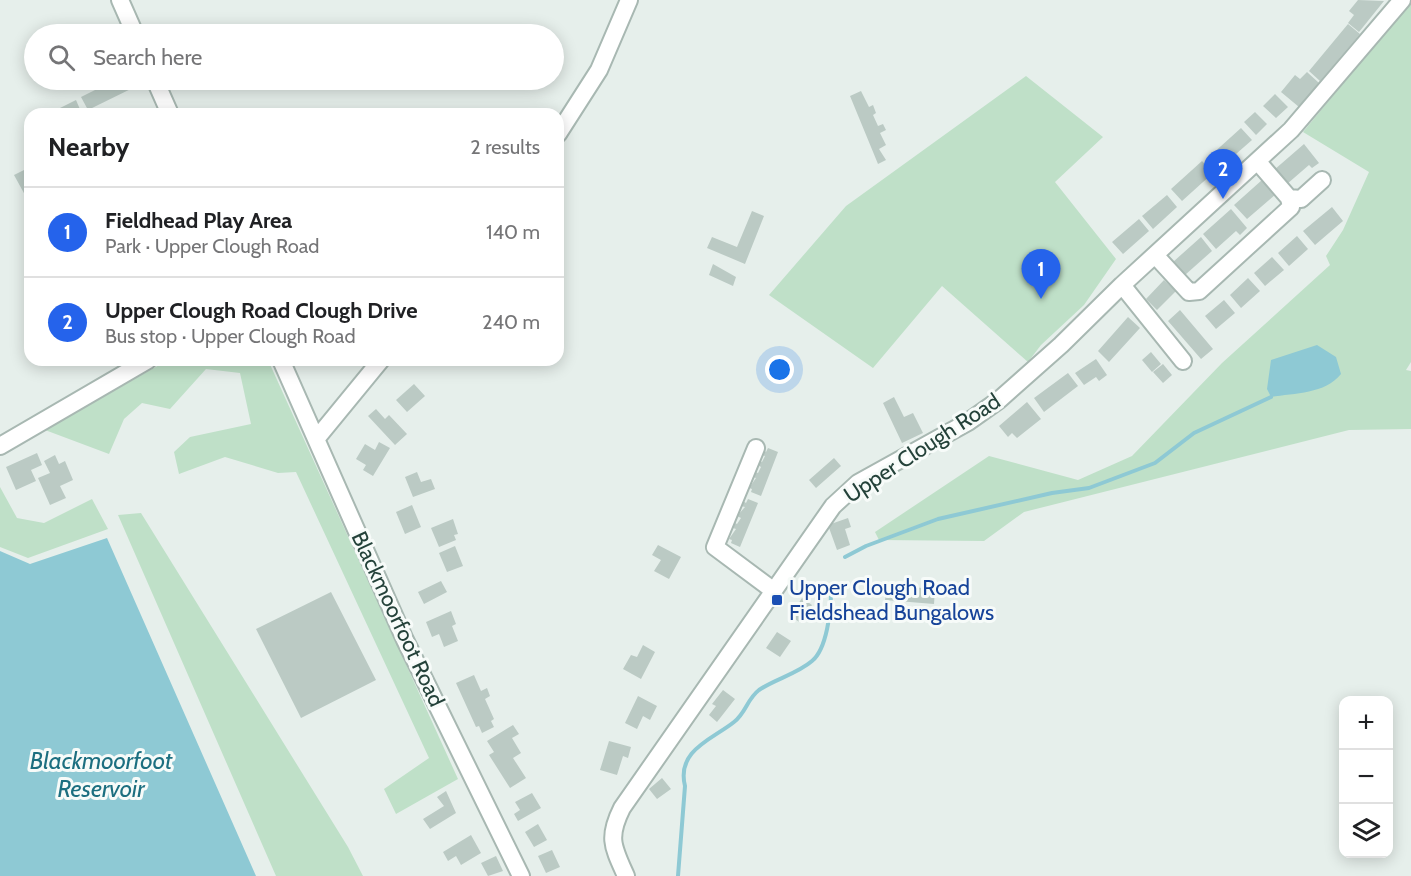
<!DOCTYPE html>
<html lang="en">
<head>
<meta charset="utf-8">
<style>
	:root { --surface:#fff; --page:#f2f2f2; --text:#202124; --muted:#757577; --line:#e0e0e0; --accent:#2563eb }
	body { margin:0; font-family:Cabin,sans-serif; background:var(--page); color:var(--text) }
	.controls { position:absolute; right:18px; bottom:18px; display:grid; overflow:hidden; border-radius:12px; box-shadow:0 3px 15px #0003 }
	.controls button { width:54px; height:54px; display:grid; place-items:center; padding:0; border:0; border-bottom:2px solid var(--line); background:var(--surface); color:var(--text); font:30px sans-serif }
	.you { position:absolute; left:780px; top:370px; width:21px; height:21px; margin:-15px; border:4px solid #fff; border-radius:50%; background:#1a73e8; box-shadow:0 0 0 9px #1a73e833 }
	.badge { display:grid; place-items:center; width:39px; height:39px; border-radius:50%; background:var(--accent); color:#fff; font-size:20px; font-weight:700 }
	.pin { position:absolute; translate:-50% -50px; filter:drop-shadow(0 2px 3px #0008) }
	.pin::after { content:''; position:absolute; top:32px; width:21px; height:18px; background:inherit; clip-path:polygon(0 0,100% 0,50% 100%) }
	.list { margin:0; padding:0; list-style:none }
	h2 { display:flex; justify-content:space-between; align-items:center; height:78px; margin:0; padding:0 24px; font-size:26px }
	h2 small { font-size:20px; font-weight:400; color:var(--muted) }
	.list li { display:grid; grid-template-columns:39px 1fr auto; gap:18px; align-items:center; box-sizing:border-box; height:90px; padding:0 24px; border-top:2px solid var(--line) }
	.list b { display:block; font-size:22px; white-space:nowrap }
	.list p { margin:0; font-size:20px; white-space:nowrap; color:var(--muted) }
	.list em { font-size:20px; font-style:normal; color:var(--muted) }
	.icon { flex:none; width:33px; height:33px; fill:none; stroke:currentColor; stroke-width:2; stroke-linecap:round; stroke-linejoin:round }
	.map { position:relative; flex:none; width:1411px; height:876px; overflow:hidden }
	.search { position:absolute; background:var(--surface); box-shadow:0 3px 15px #0003; left:24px; top:24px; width:540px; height:66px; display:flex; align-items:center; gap:15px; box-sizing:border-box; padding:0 21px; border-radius:33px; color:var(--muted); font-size:22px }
	.panel { position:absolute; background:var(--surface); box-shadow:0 3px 15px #0003; left:24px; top:108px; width:540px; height:258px; border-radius:18px }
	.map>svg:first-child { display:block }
</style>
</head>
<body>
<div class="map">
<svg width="1411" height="876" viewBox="0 0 1411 876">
	<rect width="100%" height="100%" fill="#e6efeb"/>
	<!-- green -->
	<path fill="#bfe0c8" d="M 1411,1 L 1411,362 L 1406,370 L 1411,371 L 1411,429 L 1349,430 L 1024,512 L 984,541 L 879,540 L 875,532 L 989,456 L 1078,480 L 1132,456 L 1222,363 L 1330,265 L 1326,256 L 1343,230 L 1369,172 L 1303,132 Z
		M 1026,76 L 1103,137 L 1055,182 L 1116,259 L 1084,305 L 1041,345 L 1028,362 L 942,286 L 873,368 L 769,295 L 846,206 Z
		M 168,360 L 268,360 L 458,779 L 396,814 L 384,789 L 429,758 L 296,472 L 278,473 L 225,457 L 179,474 L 174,452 L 190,437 L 251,424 L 240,373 L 206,369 L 170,409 L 142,403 L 124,419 L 109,454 L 45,430 Z
		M 0,487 L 17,518 L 44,523 L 92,499 L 108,529 L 28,558 L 0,547 Z
		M 141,513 L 348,847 L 363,876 L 276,876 L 118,515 Z"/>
	<!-- water -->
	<path fill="#8ec9d4" d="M 1317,345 L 1336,357 L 1341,374 C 1325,394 1295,393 1271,397 L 1267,389 L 1271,360 Z
		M 107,538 L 256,876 L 0,876 L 0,551 L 30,564 Z"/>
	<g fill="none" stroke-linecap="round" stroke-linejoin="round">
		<!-- stream -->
		<path stroke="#8ec9d4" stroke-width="4" d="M 845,557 L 866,546 L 938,519 L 1052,493 L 1089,488 L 1155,463 L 1194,433 L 1271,397
			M 678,876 L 685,786 C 676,750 713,739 734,722 C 746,713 747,699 759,690 C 775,679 797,674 812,661 C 827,649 831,610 831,592"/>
	</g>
	<!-- building -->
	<path fill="#bbcac4" d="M 1358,0 L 1384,1 L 1359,32 L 1348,23 L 1354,15 L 1349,11 Z
		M 1348,24 L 1360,34 L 1320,81 L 1309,71 Z
		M 1307,72 L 1319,83 L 1299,107 L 1281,92 L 1295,75 L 1300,79 Z
		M 115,80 L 149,80 L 88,110 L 81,97 Z
		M 861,91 L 869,107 L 873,105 L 876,113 L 873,115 L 878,126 L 883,124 L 886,130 L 880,133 L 886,145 L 879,149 L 886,160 L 878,164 L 850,96 Z
		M 1275,94 L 1288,107 L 1276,118 L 1263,106 Z
		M 76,100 L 82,114 L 48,114 Z
		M 1255,112 L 1267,124 L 1256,135 L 1244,122 Z
		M 1241,128 L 1252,140 L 1220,168 L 1210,156 Z
		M 1304,144 L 1319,163 L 1312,168 L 1309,165 L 1287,184 L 1274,170 Z
		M 1202,161 L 1213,173 L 1182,201 L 1171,189 Z
		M 30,167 L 30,193 L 25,195 L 14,175 Z
		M 1262,180 L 1276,194 L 1247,219 L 1234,205 Z
		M 1167,195 L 1177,207 L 1153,229 L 1142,216 Z
		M 1332,207 L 1343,221 L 1315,245 L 1303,231 Z
		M 1231,209 L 1247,228 L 1240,235 L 1236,231 L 1216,249 L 1203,234 Z
		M 752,211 L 764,216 L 745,264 L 707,248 L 712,237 L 737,247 Z
		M 1139,219 L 1149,231 L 1123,254 L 1112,242 Z
		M 1297,236 L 1308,249 L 1289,266 L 1278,253 Z
		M 1201,237 L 1212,251 L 1185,275 L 1173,262 Z
		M 1272,257 L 1284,270 L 1265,286 L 1254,273 Z
		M 713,264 L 736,277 L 733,286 L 709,275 Z
		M 1248,278 L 1260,291 L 1241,308 L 1230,295 Z
		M 1164,280 L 1176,291 L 1157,310 L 1146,299 Z
		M 1224,300 L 1235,313 L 1216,329 L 1205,316 Z
		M 1180,310 L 1213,349 L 1201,359 L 1168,321 Z
		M 1128,317 L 1140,328 L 1109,362 L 1098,351 Z
		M 1151,352 L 1161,364 L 1152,372 L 1142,360 Z
		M 1096,359 L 1107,375 L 1099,381 L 1096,377 L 1084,385 L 1075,373 Z
		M 1163,364 L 1172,375 L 1163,383 L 1153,372 Z
		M 1068,373 L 1078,386 L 1044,412 L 1034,398 Z
		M 414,384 L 425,396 L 407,412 L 396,400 Z
		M 894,397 L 904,417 L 913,413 L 923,433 L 902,443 L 883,403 Z
		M 1027,402 L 1041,419 L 1017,438 L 1012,433 L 1008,437 L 999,426 Z
		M 376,409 L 385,419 L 389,415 L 407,434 L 395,445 L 368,416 Z
		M 379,442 L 390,448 L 373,476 L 363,470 L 366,465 L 356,459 L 365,444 L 375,450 Z
		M 768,448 L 778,452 L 761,496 L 751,492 L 752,489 L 749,488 L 756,478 L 753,477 L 755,472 L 758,473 L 761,467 L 758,465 L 760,461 L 762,462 L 765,456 L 762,455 L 764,450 L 766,452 Z
		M 37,453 L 42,465 L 31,470 L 36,481 L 16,490 L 6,467 Z
		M 55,455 L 59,464 L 65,461 L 73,480 L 60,486 L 66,498 L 50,505 L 38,478 L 50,473 L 44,461 Z
		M 834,458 L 841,466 L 816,488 L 809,480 Z
		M 417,472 L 421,482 L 431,479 L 435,489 L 413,497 L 405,477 Z
		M 748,499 L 758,503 L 740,547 L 731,543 L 732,540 L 729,539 L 736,529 L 733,528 L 735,523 L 737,524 L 741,518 L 737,516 L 745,507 L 741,506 L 743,501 L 746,503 Z
		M 412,505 L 421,527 L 405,534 L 396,512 Z
		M 848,518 L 851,527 L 845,529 L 850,545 L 837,550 L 828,525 Z
		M 453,519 L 458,534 L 454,535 L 456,540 L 439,547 L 431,528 Z
		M 658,545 L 681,557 L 669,579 L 654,571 L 661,560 L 652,555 Z
		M 455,546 L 463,566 L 447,572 L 439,553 Z
		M 441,581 L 447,592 L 424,604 L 418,592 Z
		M 887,585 L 935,589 L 934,604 L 885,600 Z
		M 331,592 L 376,680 L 301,718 L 256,629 Z
		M 802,598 L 812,605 L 801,623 L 790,616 Z
		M 451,611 L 456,624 L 452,626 L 458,641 L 444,647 L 439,634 L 432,637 L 426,622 Z
		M 777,632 L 791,641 L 780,657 L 766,648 Z
		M 643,645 L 655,652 L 641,679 L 623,669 L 631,655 L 637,657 Z
		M 474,675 L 481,691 L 487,688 L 490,696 L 485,699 L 494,719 L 491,721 L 494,727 L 482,733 L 479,726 L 476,727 L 456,683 Z
		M 723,690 L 735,699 L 717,722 L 709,715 L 716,706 L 712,704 Z
		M 638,696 L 657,706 L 650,720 L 643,716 L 637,729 L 625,723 Z
		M 513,725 L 519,734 L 512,738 L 521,753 L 513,758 L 526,778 L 510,788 L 489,755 L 494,752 L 487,741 Z
		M 609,741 L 631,747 L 628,758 L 623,756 L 617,775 L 600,770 Z
		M 662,778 L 671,789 L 657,799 L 649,789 Z
		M 446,791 L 456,813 L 430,829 L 423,819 L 444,806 L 437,797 Z
		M 532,793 L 541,808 L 518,821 L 514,814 L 520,810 L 515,802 Z
		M 538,824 L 547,840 L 534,847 L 525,832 Z
		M 471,835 L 481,853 L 461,865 L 456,856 L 448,861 L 443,852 Z
		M 552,850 L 560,867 L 546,873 L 538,856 Z
		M 496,856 L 503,871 L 488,876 L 481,863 Z"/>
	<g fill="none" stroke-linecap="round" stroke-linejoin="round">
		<!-- minor casing -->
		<g stroke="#a8b8b2" stroke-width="20">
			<path id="minor" d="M 120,0 L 135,34
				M 155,80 L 170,114
				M 558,134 L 599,70 L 629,0
				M 1289,198 L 1301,199 L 1322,180
				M 1155,255 L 1189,292 L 1199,291 L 1291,207 L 1289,198 L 1258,162
				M 1122,285 L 1183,361
				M 281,360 L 405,640 L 521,876
				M 317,438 L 381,360
				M 0,446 L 148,360
				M 756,448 L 715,547 L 774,591
				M 626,876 C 613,847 607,838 622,808 L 833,506 L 858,483 L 968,422 L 999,400 L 1061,345 L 1122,285 L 1291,130 L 1402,0"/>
		</g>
		<!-- minor -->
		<use href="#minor" stroke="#fff" stroke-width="16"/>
	</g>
	<!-- markers -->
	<rect fill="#1a4fb4" stroke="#f7fbf9" stroke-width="2" x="771" y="594" width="12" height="12" rx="3"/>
	<g text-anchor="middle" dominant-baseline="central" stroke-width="6" stroke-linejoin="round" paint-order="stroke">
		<!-- street labels -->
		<g font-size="22" fill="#24423a" stroke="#f7fbf9">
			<text transform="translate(922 448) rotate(-33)">Upper Clough Road</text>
			<text transform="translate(398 619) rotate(65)">Blackmoorfoot Road</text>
		</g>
		<!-- transit labels -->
		<g font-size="22" fill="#164399" stroke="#f7fbf9" text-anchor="start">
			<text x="789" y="587">Upper Clough Road<tspan x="789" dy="25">Fieldshead Bungalows</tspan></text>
		</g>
		<!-- water labels -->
		<g font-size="24" font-style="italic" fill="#1c6f80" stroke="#f7fbf9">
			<text x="101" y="760">Blackmoorfoot<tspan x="101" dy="28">Reservoir</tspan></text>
		</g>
	</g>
</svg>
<div class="controls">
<button>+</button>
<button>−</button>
<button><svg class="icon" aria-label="layers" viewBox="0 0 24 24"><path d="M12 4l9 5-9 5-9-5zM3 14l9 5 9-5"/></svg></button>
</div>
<div class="you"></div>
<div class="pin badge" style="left:1041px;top:299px">1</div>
<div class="pin badge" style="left:1223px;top:199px">2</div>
<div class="search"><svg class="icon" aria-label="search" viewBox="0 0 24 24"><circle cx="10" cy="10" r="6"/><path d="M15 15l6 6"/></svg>Search here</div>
<section class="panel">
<h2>Nearby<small>2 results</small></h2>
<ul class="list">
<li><span class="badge">1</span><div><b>Fieldhead Play Area</b><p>Park · Upper Clough Road</p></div><em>140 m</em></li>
<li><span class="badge">2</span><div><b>Upper Clough Road Clough Drive</b><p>Bus stop · Upper Clough Road</p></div><em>240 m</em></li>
</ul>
</section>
</div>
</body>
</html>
